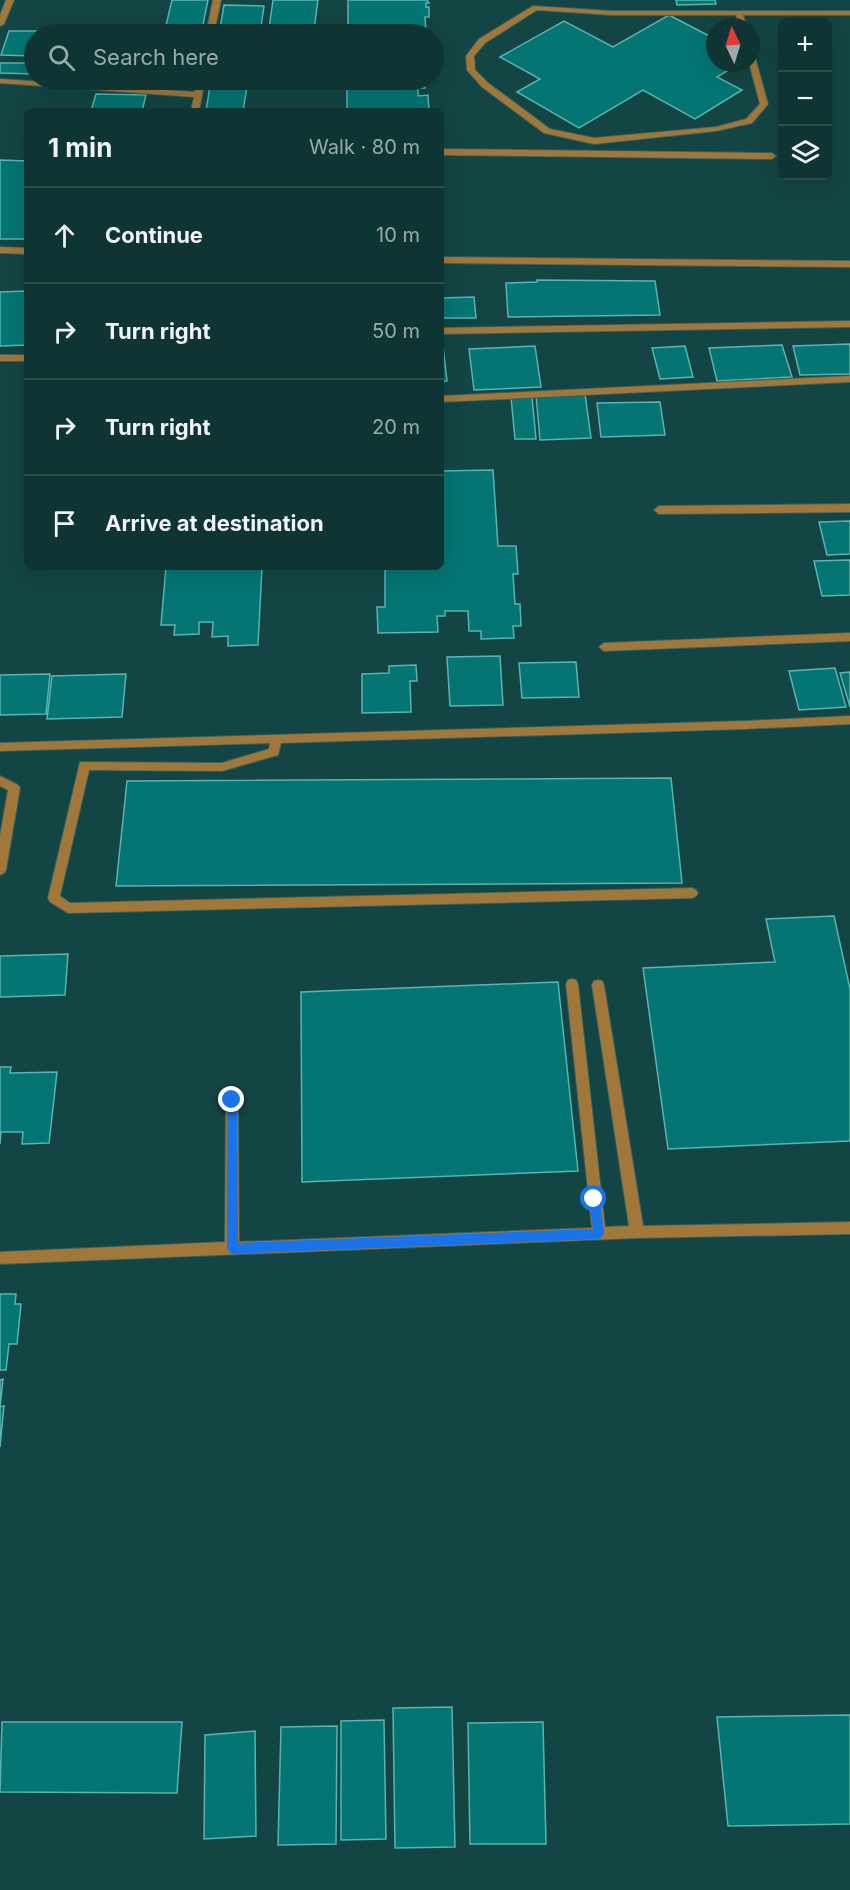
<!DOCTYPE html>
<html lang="en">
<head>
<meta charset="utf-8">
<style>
	:root { --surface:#0e3433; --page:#1c3f3f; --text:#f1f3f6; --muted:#9baaac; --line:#2e4f4e }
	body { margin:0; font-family:Inter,sans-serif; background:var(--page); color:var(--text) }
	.controls { position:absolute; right:18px; top:18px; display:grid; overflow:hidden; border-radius:9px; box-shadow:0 6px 24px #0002 }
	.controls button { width:54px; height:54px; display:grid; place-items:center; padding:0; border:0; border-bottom:2px solid var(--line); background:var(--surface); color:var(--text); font:30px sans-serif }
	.compass { position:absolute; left:706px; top:18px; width:54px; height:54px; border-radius:50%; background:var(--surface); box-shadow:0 6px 24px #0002; rotate:356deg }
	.stop { position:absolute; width:18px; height:18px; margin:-14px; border:4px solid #1a73e8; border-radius:50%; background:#fff }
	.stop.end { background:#1a73e8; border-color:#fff; box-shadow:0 2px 6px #0008 }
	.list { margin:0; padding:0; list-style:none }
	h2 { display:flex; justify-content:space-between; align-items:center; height:78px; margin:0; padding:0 24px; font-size:26px }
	h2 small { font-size:20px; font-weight:400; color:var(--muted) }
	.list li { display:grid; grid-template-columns:39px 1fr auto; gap:18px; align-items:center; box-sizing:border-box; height:96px; padding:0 24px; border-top:2px solid var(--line) }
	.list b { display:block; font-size:22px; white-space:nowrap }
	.list em { font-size:20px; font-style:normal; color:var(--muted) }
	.icon { flex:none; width:33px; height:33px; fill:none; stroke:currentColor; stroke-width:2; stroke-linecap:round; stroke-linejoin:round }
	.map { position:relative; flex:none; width:850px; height:1890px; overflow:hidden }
	.search { position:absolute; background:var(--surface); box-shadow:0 6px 24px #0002; left:24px; top:24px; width:420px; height:66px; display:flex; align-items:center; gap:15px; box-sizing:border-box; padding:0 21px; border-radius:33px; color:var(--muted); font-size:22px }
	.panel { position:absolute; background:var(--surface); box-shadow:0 6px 24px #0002; left:24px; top:108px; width:420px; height:462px; border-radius:9px }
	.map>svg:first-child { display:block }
</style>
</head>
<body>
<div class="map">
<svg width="850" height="1890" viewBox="0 0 850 1890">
	<rect width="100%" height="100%" fill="#134544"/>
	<!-- building -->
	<path fill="#047573" stroke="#5ab4b2" stroke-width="1.5" d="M 172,0 L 208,0 L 201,34 L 164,34 Z
		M 273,0 L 318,0 L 314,29 L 269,29 Z
		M 348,0 L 427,0 L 429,3 L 426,3 L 426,7 L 429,7 L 429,17 L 425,17 L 426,34 L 348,34 Z
		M 676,0 L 715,0 L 716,4 L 677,5 Z
		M 224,5 L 264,6 L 260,34 L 219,34 Z
		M 669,15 L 715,39 L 715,63 L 740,63 L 717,77 L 742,90 L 695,119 L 643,90 L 579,128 L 517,92 L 540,79 L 500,57 L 564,21 L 613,47 Z
		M 9,31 L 60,31 L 59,34 L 34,34 L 34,56 L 1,55 Z
		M 0,63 L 34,63 L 34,74 L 0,73 Z
		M 102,80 L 129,80 L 128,85 L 101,84 Z
		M 211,80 L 248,80 L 243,111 L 206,111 Z
		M 347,80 L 425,80 L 425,88 L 418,88 L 418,96 L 428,95 L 429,111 L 347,111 Z
		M 96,94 L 146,95 L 142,111 L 91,111 Z
		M 0,160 L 27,161 L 27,239 L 0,239 Z
		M 537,280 L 655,281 L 660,315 L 508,317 L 506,283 L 537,282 Z
		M 26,291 L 27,345 L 0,346 L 0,292 Z
		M 474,297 L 476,318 L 441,318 L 441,298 Z
		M 850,344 L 850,374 L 800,375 L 793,346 Z
		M 782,345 L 792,377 L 717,381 L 709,348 Z
		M 441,346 L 443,346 L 447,381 L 441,382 Z
		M 535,346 L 541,387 L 474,390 L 469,349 Z
		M 685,346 L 693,377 L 660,379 L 652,348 Z
		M 585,394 L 591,438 L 540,440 L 536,395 Z
		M 511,397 L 532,397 L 536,439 L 515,439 Z
		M 660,402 L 665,435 L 601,437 L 597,403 Z
		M 493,470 L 498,546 L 516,546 L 518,574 L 513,574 L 515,604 L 520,604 L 521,626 L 513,626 L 514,638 L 481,639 L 481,631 L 469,631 L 468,611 L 445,611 L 445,616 L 437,616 L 438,632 L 378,633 L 377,607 L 385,607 L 385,567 L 441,567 L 441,471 Z
		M 850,521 L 850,554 L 827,555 L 819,522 Z
		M 850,560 L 850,595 L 822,596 L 814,561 Z
		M 166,567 L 262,567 L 258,645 L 228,646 L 228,636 L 212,637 L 213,622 L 199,622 L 199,634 L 174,635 L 175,625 L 161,625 Z
		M 500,656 L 503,705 L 450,706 L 447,657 Z
		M 576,662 L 579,697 L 522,698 L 519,663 Z
		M 416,665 L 417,681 L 410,681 L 411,712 L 362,713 L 362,674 L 389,673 L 389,666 Z
		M 835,668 L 846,707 L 799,710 L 789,671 Z
		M 850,672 L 850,707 L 840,673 Z
		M 50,674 L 46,714 L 0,715 L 0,675 Z
		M 126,674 L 122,717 L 47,719 L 52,676 Z
		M 671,778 L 682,883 L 116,886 L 127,781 Z
		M 834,916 L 850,989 L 850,1141 L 668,1149 L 643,968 L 775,962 L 766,919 Z
		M 68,954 L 65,995 L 0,997 L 0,956 Z
		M 558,982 L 578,1171 L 302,1182 L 301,992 Z
		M 0,1067 L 11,1067 L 10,1073 L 57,1072 L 49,1143 L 22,1144 L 23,1132 L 1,1132 L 0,1144 Z
		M 0,1294 L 16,1294 L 15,1304 L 21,1304 L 17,1344 L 9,1344 L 6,1370 L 0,1370 Z
		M 3,1379 L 0,1407 L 4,1406 L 0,1447 L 0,1380 Z
		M 452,1707 L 455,1847 L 395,1848 L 393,1708 Z
		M 850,1715 L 850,1824 L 728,1826 L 717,1717 Z
		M 384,1720 L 386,1839 L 341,1840 L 341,1721 Z
		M 2,1722 L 182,1722 L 177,1793 L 0,1792 Z
		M 543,1722 L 546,1844 L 470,1844 L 468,1723 Z
		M 337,1726 L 336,1844 L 278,1845 L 281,1727 Z
		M 255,1731 L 256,1836 L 204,1839 L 205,1735 Z"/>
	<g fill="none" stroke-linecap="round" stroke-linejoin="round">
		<!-- lane casing -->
		<g stroke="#336362" stroke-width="2">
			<path id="lane" d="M 533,6 L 612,11 L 850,11 L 850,15 L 743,15 L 747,27 L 739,27 L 736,15 L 612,15 L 537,10 L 485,43 L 474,56 L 475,70 L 488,83 L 550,129 L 594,138 L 716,127 L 746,119 L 760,104 L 749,63 L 751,63 L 751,55 L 755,57 L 768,104 L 752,123 L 716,131 L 594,144 L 544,133 L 482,87 L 467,70 L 466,56 L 479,39 Z
				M 850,504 L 850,512 L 659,514 L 654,510 L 659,506 Z
				M 850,633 L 850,641 L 604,651 L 599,647 L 604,643 Z"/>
		</g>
		<!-- street casing -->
		<g stroke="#336362" stroke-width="2">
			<path id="street" d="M 6,0 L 14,0 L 4,24 L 0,26 L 0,15 Z
				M 213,0 L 221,0 L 214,34 L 206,34 Z
				M 0,79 L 195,92 L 197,80 L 205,80 L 199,111 L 191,111 L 194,97 L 0,83 Z
				M 441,149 L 772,153 L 776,156 L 772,159 L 441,155 Z
				M 0,247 L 27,248 L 27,254 L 0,253 Z
				M 441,257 L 850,261 L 850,267 L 441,263 Z
				M 850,321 L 850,327 L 441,334 L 441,328 Z
				M 0,355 L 27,355 L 27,361 L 0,361 Z
				M 850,376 L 850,382 L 441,402 L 441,396 Z
				M 850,716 L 850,724 L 745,729 L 281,743 L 278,755 L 222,771 L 89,770 L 60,896 L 70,903 L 692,888 L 696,890 L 698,893 L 696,896 L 692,898 L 68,913 L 50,902 L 48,898 L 80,762 L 222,763 L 269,749 L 270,743 L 0,751 L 0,743 L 745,721 Z
				M 0,776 L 18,785 L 20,788 L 6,870 L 4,873 L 0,875 L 0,836 L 8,790 L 0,786 Z
				M 572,979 L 576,980 L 578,984 L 605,1227 L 629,1226 L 592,985 L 594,981 L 598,980 L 602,981 L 604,985 L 643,1226 L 850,1222 L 850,1234 L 637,1238 L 0,1264 L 0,1252 L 225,1242 L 226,1100 L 228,1096 L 232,1094 L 236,1096 L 238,1100 L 239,1242 L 592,1228 L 566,984 L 568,980 Z"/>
		</g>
		<!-- lane -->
		<use href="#lane" fill="#a2773a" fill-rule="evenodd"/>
		<!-- street -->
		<use href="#street" fill="#a2773a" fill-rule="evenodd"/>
	</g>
	<!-- route -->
	<path fill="#1a73e8" d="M 232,1095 L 237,1100 L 238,1243 L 593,1229 L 589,1199 L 594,1194 L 600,1199 L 604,1234 L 599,1239 L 232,1254 L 227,1249 L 227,1100 Z"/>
</svg>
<div class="controls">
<button>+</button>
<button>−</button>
<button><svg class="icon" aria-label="layers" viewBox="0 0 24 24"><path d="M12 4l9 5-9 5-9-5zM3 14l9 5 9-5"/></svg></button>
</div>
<svg class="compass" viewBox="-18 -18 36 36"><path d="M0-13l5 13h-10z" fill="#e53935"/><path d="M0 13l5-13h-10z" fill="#9baaac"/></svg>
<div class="stop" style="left:594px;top:1199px"></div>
<div class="stop end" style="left:232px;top:1100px"></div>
<div class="search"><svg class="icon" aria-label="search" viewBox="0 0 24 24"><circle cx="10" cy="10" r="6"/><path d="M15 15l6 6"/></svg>Search here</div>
<section class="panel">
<h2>1 min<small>Walk · 80 m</small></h2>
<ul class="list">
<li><svg class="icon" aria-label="ahead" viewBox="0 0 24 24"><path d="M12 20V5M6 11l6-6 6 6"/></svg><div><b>Continue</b></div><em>10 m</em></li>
<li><svg class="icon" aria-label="right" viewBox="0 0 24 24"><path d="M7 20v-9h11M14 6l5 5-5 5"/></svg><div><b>Turn right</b></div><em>50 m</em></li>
<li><svg class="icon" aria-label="right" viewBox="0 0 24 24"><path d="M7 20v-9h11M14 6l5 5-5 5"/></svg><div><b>Turn right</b></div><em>20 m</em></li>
<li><svg class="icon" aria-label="arrive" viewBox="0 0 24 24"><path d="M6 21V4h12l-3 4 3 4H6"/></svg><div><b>Arrive at destination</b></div></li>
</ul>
</section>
</div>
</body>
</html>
